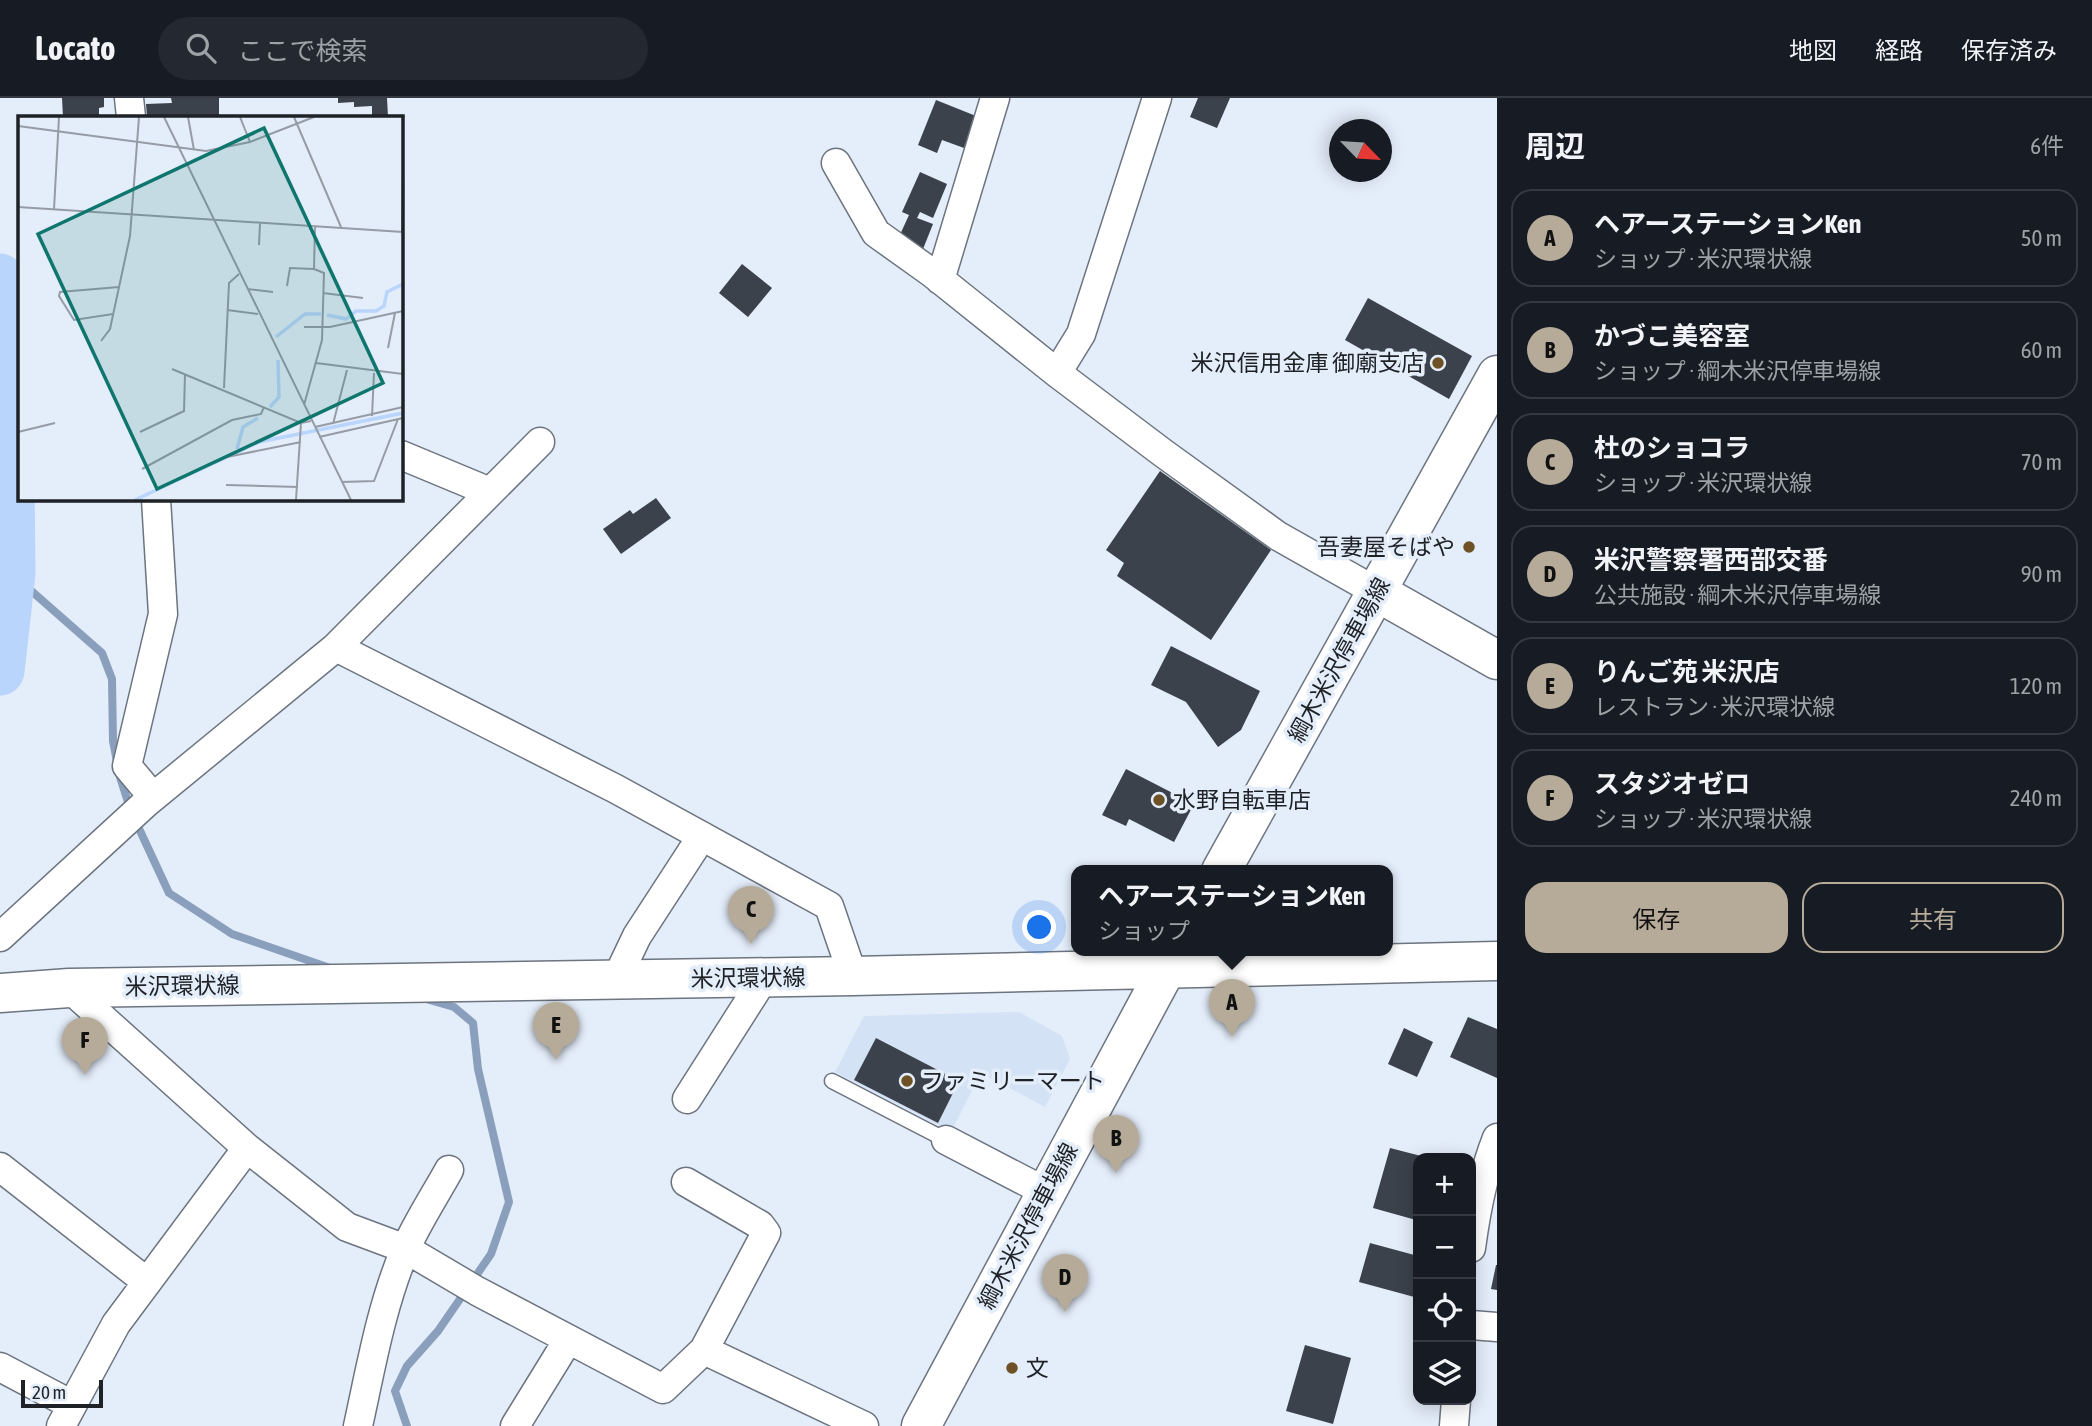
<!DOCTYPE html>
<html lang="ja">
<head>
<meta charset="utf-8">
<style>
	:root { --surface:#171b24; --page:#242831; --text:#f1f3f6; --muted:#9ea1a6; --line:#363941; --accent:#b6ab98 }
	body { margin:0; font-family:"Asap Condensed","Noto Sans JP",sans-serif; background:var(--page); color:var(--text) }
	.controls { position:absolute; right:21px; bottom:21px; display:grid; overflow:hidden; border-radius:14px; box-shadow:0 4px 18px #0003 }
	.controls button { width:63px; height:63px; display:grid; place-items:center; padding:0; border:0; border-bottom:2px solid var(--line); background:var(--surface); color:var(--text); font:35px sans-serif }
	.compass { position:absolute; left:1329px; top:21px; width:63px; height:63px; border-radius:50%; background:var(--surface); box-shadow:0 4px 18px #0003; rotate:115deg }
	.scale { position:absolute; left:21px; bottom:18px; width:82px; box-sizing:border-box; padding-left:7px; border:4px solid #1e2226; border-top:0; font-size:19px; line-height:24px; white-space:nowrap; color:#1e2226; -webkit-text-stroke:5px #e4edfa; paint-order:stroke }
	.you { position:absolute; left:1040px; top:830px; width:24px; height:24px; margin:-18px; border:5px solid #fff; border-radius:50%; background:#1a73e8; box-shadow:0 0 0 10px #1a73e833 }
	.badge { display:grid; place-items:center; width:46px; height:46px; border-radius:50%; background:var(--accent); color:#111; font-size:23px; font-weight:700 }
	.pin { position:absolute; translate:-50% -58px; filter:drop-shadow(0 2px 4px #0008) }
	.pin::after { content:''; position:absolute; top:37px; width:24px; height:21px; background:inherit; clip-path:polygon(0 0,100% 0,50% 100%) }
	.popup { position:absolute; left:1071px; top:767px; width:322px; height:91px; box-sizing:border-box; display:grid; place-content:center; border-radius:14px; background:var(--surface); filter:drop-shadow(0 2px 5px #0005); font-size:23px; white-space:nowrap; color:var(--muted) }
	.popup b { font-size:26px; color:var(--text) }
	.popup::after { content:''; position:absolute; left:50%; top:100%; margin-left:-14px; border:14px solid transparent; border-top-color:var(--surface) }
	.list { margin:0; padding:0; list-style:none }
	h2 { display:flex; justify-content:space-between; align-items:center; height:91px; margin:0; padding:0 28px; font-size:30px }
	h2 small { font-size:23px; font-weight:400; color:var(--muted) }
	.list li { display:grid; grid-template-columns:46px 1fr auto; gap:21px; align-items:center; box-sizing:border-box; height:98px; margin:0 14px 14px; padding:0 14px; border:2px solid var(--line); border-radius:21px }
	.list b { display:block; font-size:26px; white-space:nowrap }
	.list p { margin:0; font-size:23px; white-space:nowrap; color:var(--muted) }
	.list em { font-size:23px; font-style:normal; color:var(--muted) }
	.actions { display:flex; gap:14px; padding:21px 28px }
	.actions a { flex:1; padding:16px 0; border:2px solid var(--accent); border-radius:21px; text-align:center; font-size:24px; color:var(--accent) }
	.actions .main { background:var(--accent); color:#111 }
	.icon { flex:none; width:38px; height:38px; fill:none; stroke:currentColor; stroke-width:2; stroke-linecap:round; stroke-linejoin:round }
	.map { position:relative; flex:none; width:1497px; height:1328px; overflow:hidden }
	header { display:flex; align-items:center; gap:42px; box-sizing:border-box; height:98px; padding:0 35px; background:var(--surface); border-bottom:2px solid var(--line) }
	header strong { font-size:33px }
	nav { display:flex; gap:38px; margin-inline-start:auto; font-size:24px }
	.search { width:490px; height:63px; background:var(--page); display:flex; align-items:center; gap:18px; box-sizing:border-box; padding:0 24px; border-radius:38px; color:var(--muted); font-size:26px }
	main { display:flex }
	aside { flex:1; background:var(--surface) }
	.map>svg:first-child { display:block }
</style>
</head>
<body>
<header>
<strong>Locato</strong>
<div class="search"><svg class="icon" aria-label="search" viewBox="0 0 24 24"><circle cx="10" cy="10" r="6"/><path d="M15 15l6 6"/></svg>ここで検索</div>
<nav><a>地図</a><a>経路</a><a>保存済み</a></nav>
</header>
<main>
<div class="map">
<svg width="1497" height="1328" viewBox="0 0 1497 1328">
	<rect width="100%" height="100%" fill="#e4edfa"/>
	<!-- built -->
	<path fill="#d4e2f5" d="M 1019,914 L 1062,938 L 1070,961 L 1045,1009 L 981,975 L 951,1034 L 835,974 L 864,918 Z"/>
	<g fill="none" stroke-linecap="round" stroke-linejoin="round">
		<!-- stream -->
		<path stroke="#8a9fbb" stroke-width="8" d="M 11,475 L 102,555 L 112,581 L 113,643 L 120,679 L 130,710
			M 135,722 L 169,795 L 232,836 L 330,870
			M 407,1328 L 395,1293 L 407,1268 L 438,1233 L 491,1156 L 509,1104 L 478,971 L 473,925 L 454,909 L 426,901"/>
		<!-- river -->
		<path stroke="#b9d5fb" stroke-width="49" d="M 0,180 L 9,294 L 11,475 L 0,573"/>
	</g>
	<!-- building -->
	<path fill="#3b424c" d="M 62,0 L 104,0 L 104,9 L 99,10 L 99,19 L 63,19 Z
		M 171,0 L 219,0 L 219,19 L 147,19 L 146,6 L 172,5 Z
		M 338,0 L 387,0 L 388,19 L 372,19 L 372,8 L 354,9 L 354,4 L 338,5 Z
		M 1198,0 L 1230,0 L 1217,30 L 1190,19 Z
		M 936,2 L 976,18 L 964,50 L 942,42 L 937,55 L 918,47 Z
		M 920,74 L 947,86 L 933,120 L 920,114 L 917,120 L 933,126 L 923,151 L 898,141 L 909,117 L 902,114 Z
		M 742,166 L 772,190 L 748,219 L 719,195 Z
		M 1368,200 L 1472,258 L 1449,301 L 1345,242 Z
		M 1160,373 L 1271,452 L 1211,542 L 1117,478 L 1124,465 L 1106,452 Z
		M 656,400 L 671,420 L 621,456 L 603,431 L 630,412 L 633,416 Z
		M 1171,548 L 1260,593 L 1241,632 L 1218,649 L 1186,604 L 1151,587 Z
		M 1126,671 L 1194,706 L 1174,744 L 1129,721 L 1126,728 L 1102,717 Z
		M 1468,919 L 1497,931 L 1497,980 L 1450,959 Z
		M 1404,930 L 1433,944 L 1417,979 L 1388,966 Z
		M 876,940 L 959,983 L 938,1025 L 854,982 Z
		M 1390,1050 L 1425,1059 L 1418,1060 L 1418,1115 L 1416,1122 L 1373,1110 Z
		M 1370,1145 L 1418,1158 L 1418,1200 L 1359,1184 Z
		M 1496,1167 L 1497,1167 L 1497,1192 L 1491,1191 Z
		M 1305,1247 L 1351,1260 L 1333,1326 L 1286,1313 Z"/>
	<g fill="none" stroke-linecap="round" stroke-linejoin="round">
		<!-- lane casing -->
		<g stroke="#6c747f" stroke-width="17">
			<path id="lane" d="M 832,983 L 946,1042"/>
		</g>
		<!-- street casing -->
		<g stroke="#6c747f" stroke-width="31">
			<path id="street" d="M 129,0 L 131,19
				M 836,65 L 876,135 L 932,175 L 1057,275 L 1163,355 L 1278,438 L 1377,494
				M 940,182 L 995,0
				M 1057,275 L 1081,236 L 1157,0
				M 401,357 L 490,394
				M 336,549 L 616,691 L 829,808 L 853,878
				M 153,699 L 127,668 L 163,516 L 156,401
				M 0,839 L 146,705 L 336,549 L 540,344
				M 616,882 L 637,838 L 702,738
				M 69,890 L 247,1050 L 347,1129 L 406,1151 L 477,1193 L 663,1291 L 704,1252 L 864,1328
				M 687,1001 L 764,880
				M 946,1042 L 1046,1094
				M 0,1069 L 147,1184
				M 686,1084 L 760,1127 L 766,1135 L 704,1252
				M 1471,1150 C 1476,1112 1483,1075 1497,1040
				M 1471,1227 L 1497,1229
				M 0,1269 L 72,1307
				M 61,1328 L 116,1226 L 247,1050
				M 358,1328 C 371,1269 381,1209 405,1152 C 417,1125 434,1099 449,1072
				M 515,1328 L 568,1242
				M 1454,1328 L 1456,1302"/>
		</g>
		<!-- secondary casing -->
		<g stroke="#6c747f" stroke-width="41">
			<path id="secondary" d="M 1377,494 L 1497,562
				M 1221,773 L 1497,277
				M 0,895 L 69,890 L 853,878 L 1497,863
				M 921,1328 L 1176,853"/>
		</g>
		<!-- lane -->
		<use href="#lane" stroke="#fff" stroke-width="14"/>
		<!-- street -->
		<use href="#street" stroke="#fff" stroke-width="28"/>
		<!-- secondary -->
		<use href="#secondary" stroke="#fff" stroke-width="38"/>
	</g>
	<!-- markers -->
	<g fill="#6e5225" stroke="#e4edfa" stroke-width="2.5">
		<circle cx="1438" cy="265" r="7"/>
		<circle cx="1469" cy="449" r="7"/>
		<circle cx="1159" cy="702" r="7"/>
		<circle cx="907" cy="983" r="7"/>
		<circle cx="1012" cy="1270" r="7"/>
	</g>
	<g text-anchor="middle" dominant-baseline="central" stroke-width="7" stroke-linejoin="round" paint-order="stroke">
		<!-- poi labels -->
		<g font-size="23" fill="#1e2226" stroke="#e4edfa" text-anchor="start">
			<text x="1424" y="265" text-anchor="end">米沢信用金庫 御廟支店</text>
			<text x="1455" y="449" text-anchor="end">吾妻屋そばや</text>
			<text x="1173" y="702">水野自転車店</text>
			<text x="921" y="983">ファミリーマート</text>
			<text x="1026" y="1270">文</text>
		</g>
		<!-- street labels -->
		<g font-size="23" fill="#1e2226" stroke="#e4edfa">
			<text transform="translate(1339 562) rotate(-61)">綱木米沢停車場線</text>
			<text transform="translate(748 880) rotate(-1)">米沢環状線</text>
			<text transform="translate(182 888) rotate(-1)">米沢環状線</text>
			<text transform="translate(1028 1128) rotate(-62)">綱木米沢停車場線</text>
		</g>
	</g>
	<!-- overview -->
	<g transform="translate(18 18)">
		<rect width="385" height="385" fill="#e4edfa"/>
		<path fill="none" stroke="#b9d5fb" stroke-width="3.5" d="M 309,199 L 328,203 L 338,195 L 358,195 L 366,190 L 369,176 L 385,168M 258,221 L 287,198 L 303,198M 252,291 L 261,281 L 260,244M 219,333 L 225,311 L 240,302M 117,384 L 241,326 L 385,297"/>
		<path fill="none" stroke="#959ca5" stroke-width="2" d="M 146,1 L 333,384M 170,1 L 176,34M 222,1 L 232,26M 276,1 L 323,111M 0,10 L 188,35 L 232,26 L 296,1M 0,91 L 385,116M 36,93 L 41,1M 384,116 L 385,59M 241,129 L 242,107M 269,170 L 272,152 L 296,153M 229,173 L 255,176M 305,177 L 345,182M 209,194 L 240,198M 95,198 L 56,204 L 41,180 L 42,176 L 101,171M 286,211 L 312,211 L 385,195M 83,225 L 92,213 L 112,120 L 121,1M 370,232 L 377,197M 298,247 L 385,258M 154,253 L 283,307 L 293,305M 206,272 L 211,167 L 221,158M 286,289 L 304,224 L 306,157 L 296,153 L 297,110M 354,300 L 356,257M 315,308 L 329,254M 297,311 L 385,291M 0,316 L 37,307M 122,316 L 166,295 L 167,258M 301,321 L 385,302M 209,341 L 283,326M 124,353 L 214,304 L 243,298 L 246,291M 324,366 L 356,365 L 380,303M 208,369 L 280,371M 278,384 L 283,307"/>
		<path fill="#0f766e" fill-opacity="0.15" stroke="#0f766e" stroke-width="3.5" d="M 246,12 L 365,267 L 139,373 L 20,118 Z"/>
		<rect width="385" height="385" fill="none" stroke="#1e2226" stroke-width="3.5"/>
	</g>
</svg>
<div class="controls">
<button>+</button>
<button>−</button>
<button><svg class="icon" aria-label="locate" viewBox="0 0 24 24"><circle cx="12" cy="12" r="6"/><path d="M12 2v4M12 18v4M2 12h4M18 12h4"/></svg></button>
<button><svg class="icon" aria-label="layers" viewBox="0 0 24 24"><path d="M12 4l9 5-9 5-9-5zM3 14l9 5 9-5"/></svg></button>
</div>
<svg class="compass" viewBox="-18 -18 36 36"><path d="M0-13l5 13h-10z" fill="#e53935"/><path d="M0 13l5-13h-10z" fill="#9ea1a6"/></svg>
<div class="scale">20 m</div>
<div class="you"></div>
<div class="pin badge" style="left:1232px;top:939px">A</div>
<div class="popup"><b>ヘアーステーションKen</b>ショップ</div>
<div class="pin badge" style="left:1116px;top:1075px">B</div>
<div class="pin badge" style="left:751px;top:846px">C</div>
<div class="pin badge" style="left:1065px;top:1214px">D</div>
<div class="pin badge" style="left:556px;top:962px">E</div>
<div class="pin badge" style="left:85px;top:977px">F</div>
</div>
<aside>
<h2>周辺<small>6件</small></h2>
<ul class="list">
<li><span class="badge">A</span><div><b>ヘアーステーションKen</b><p>ショップ · 米沢環状線</p></div><em>50 m</em></li>
<li><span class="badge">B</span><div><b>かづこ美容室</b><p>ショップ · 綱木米沢停車場線</p></div><em>60 m</em></li>
<li><span class="badge">C</span><div><b>杜のショコラ</b><p>ショップ · 米沢環状線</p></div><em>70 m</em></li>
<li><span class="badge">D</span><div><b>米沢警察署西部交番</b><p>公共施設 · 綱木米沢停車場線</p></div><em>90 m</em></li>
<li><span class="badge">E</span><div><b>りんご苑 米沢店</b><p>レストラン · 米沢環状線</p></div><em>120 m</em></li>
<li><span class="badge">F</span><div><b>スタジオゼロ</b><p>ショップ · 米沢環状線</p></div><em>240 m</em></li>
</ul>
<div class="actions"><a class="main">保存</a><a>共有</a></div>
</aside>
</main>
</body>
</html>
